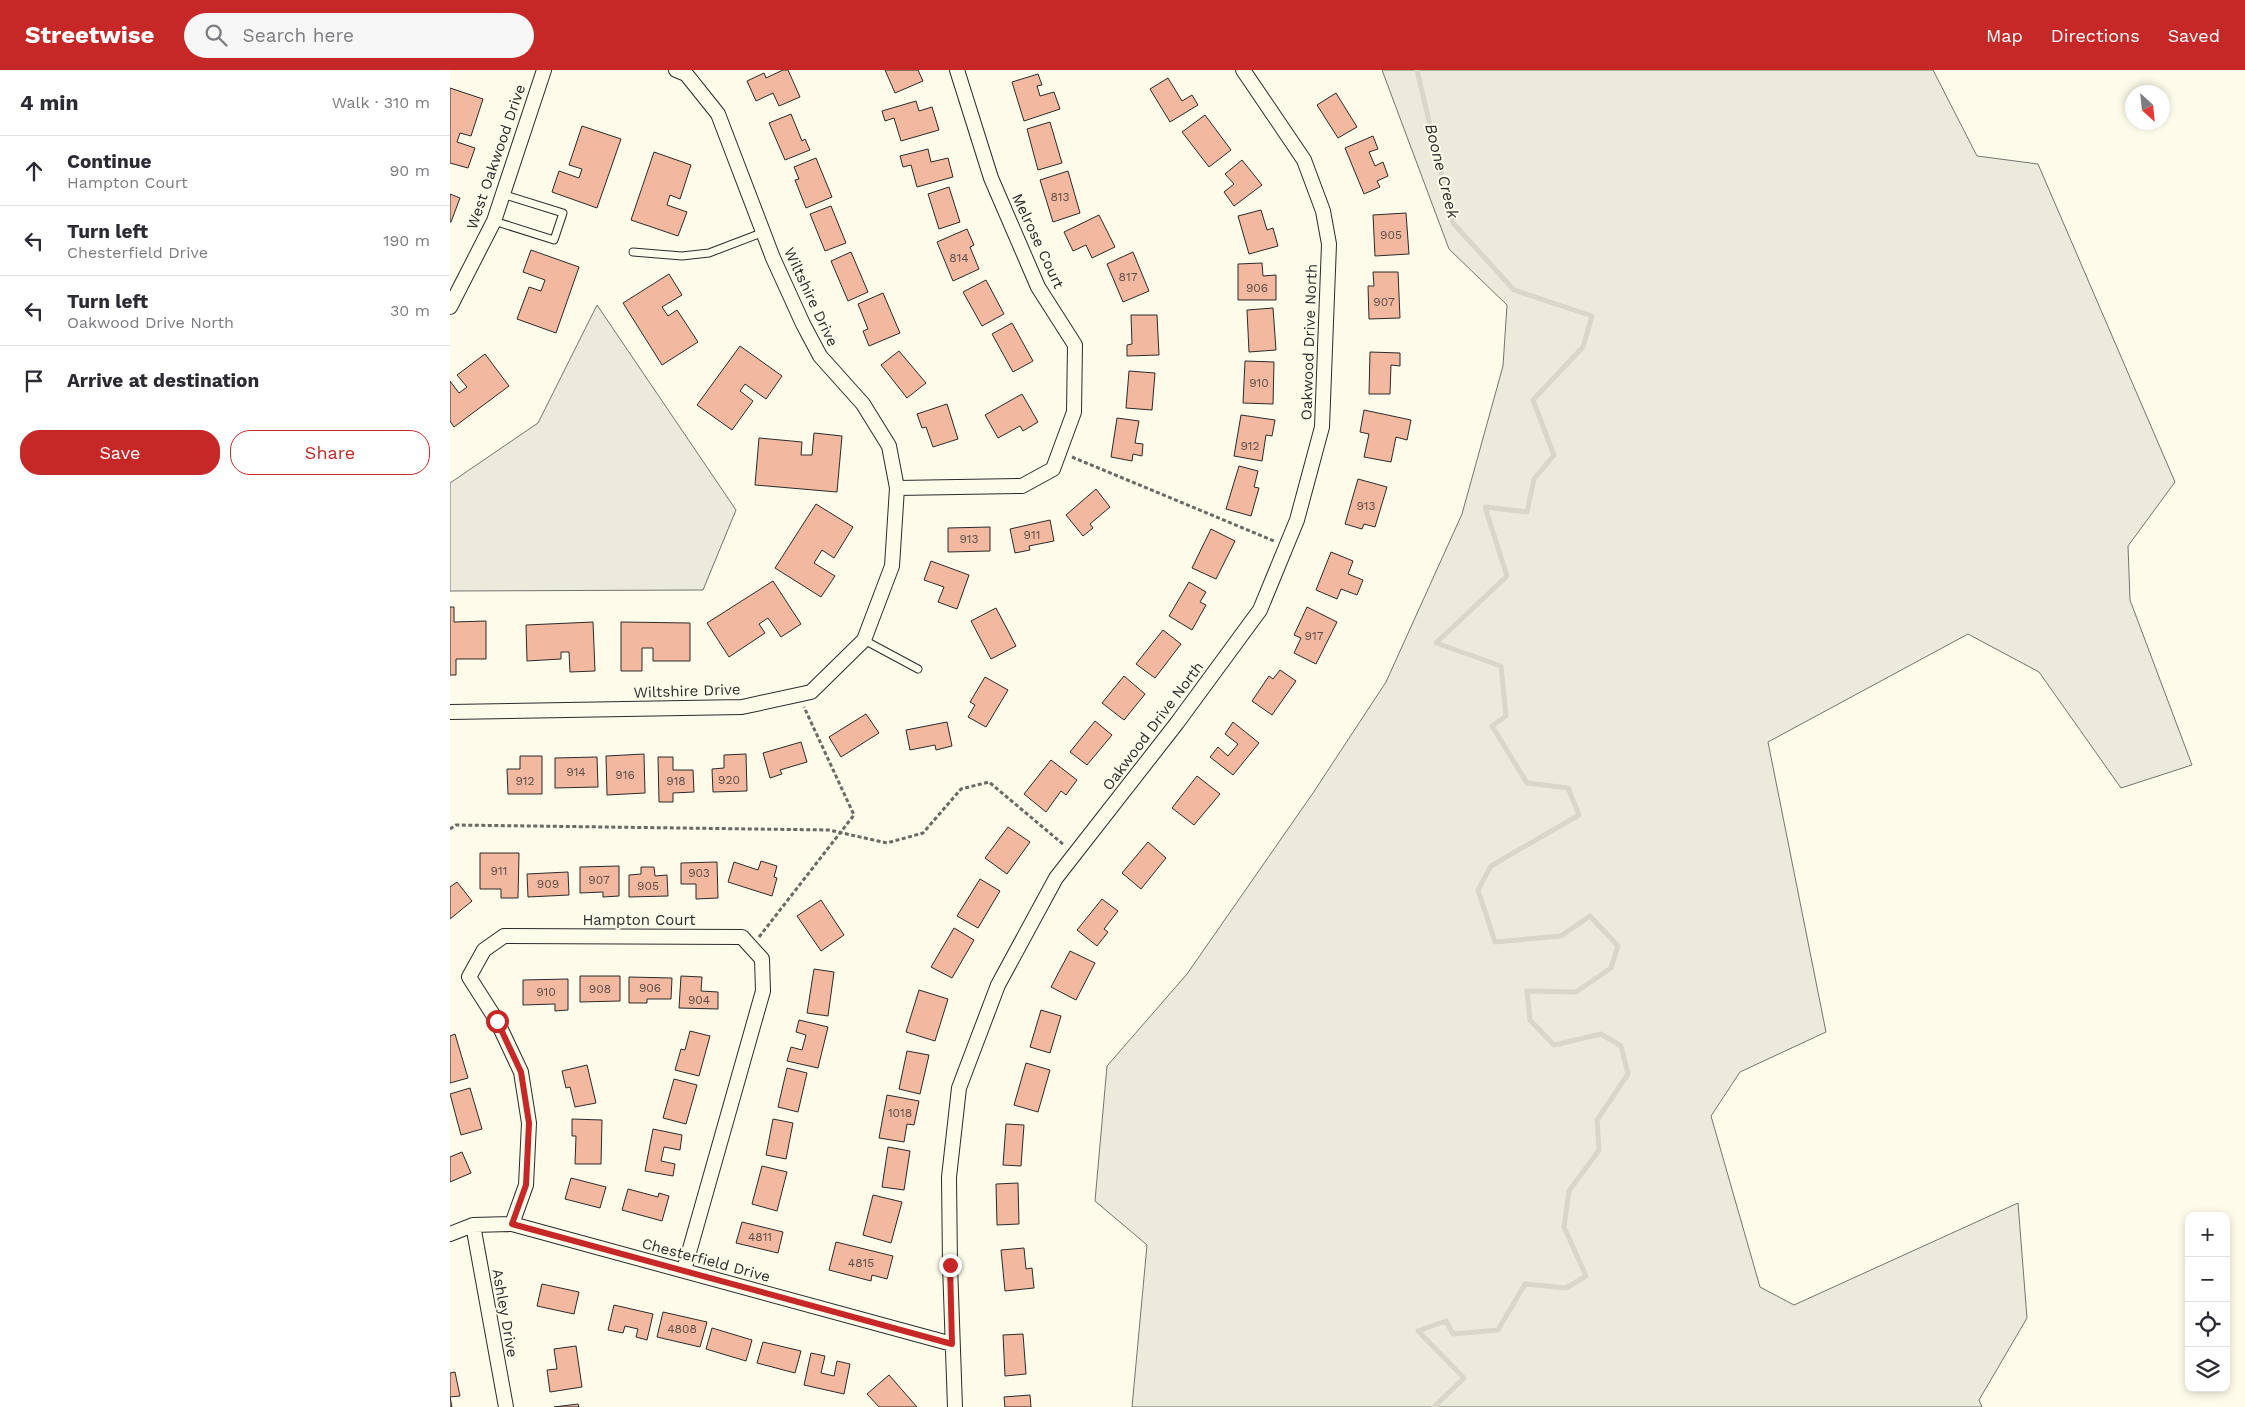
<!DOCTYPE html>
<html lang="en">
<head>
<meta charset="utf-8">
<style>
	:root { --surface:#fff; --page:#f7f7f7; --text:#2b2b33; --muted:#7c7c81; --line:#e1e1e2; --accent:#c62828 }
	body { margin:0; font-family:"Work Sans",sans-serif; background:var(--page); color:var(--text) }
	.controls { position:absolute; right:15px; bottom:15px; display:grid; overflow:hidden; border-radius:10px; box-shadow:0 2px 8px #0003 }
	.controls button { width:45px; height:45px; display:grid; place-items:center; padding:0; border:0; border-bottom:1px solid var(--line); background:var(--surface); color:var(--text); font:25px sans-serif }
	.compass { position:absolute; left:1675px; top:15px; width:45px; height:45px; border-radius:50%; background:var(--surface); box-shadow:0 2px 8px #0003; rotate:153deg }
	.stop { position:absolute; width:15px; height:15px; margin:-11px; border:4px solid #c62828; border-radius:50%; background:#fff }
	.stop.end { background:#c62828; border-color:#fff; box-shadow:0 1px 5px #0008 }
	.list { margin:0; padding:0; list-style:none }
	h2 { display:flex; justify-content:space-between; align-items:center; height:65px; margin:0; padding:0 20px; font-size:21px }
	h2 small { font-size:16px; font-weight:400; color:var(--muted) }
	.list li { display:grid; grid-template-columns:32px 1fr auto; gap:15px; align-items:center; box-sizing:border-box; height:70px; padding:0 20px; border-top:1px solid var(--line) }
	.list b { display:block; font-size:19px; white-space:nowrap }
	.list p { margin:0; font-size:16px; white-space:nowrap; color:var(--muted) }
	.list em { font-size:16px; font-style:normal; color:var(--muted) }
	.actions { display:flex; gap:10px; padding:15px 20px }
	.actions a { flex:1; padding:11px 0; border:1px solid var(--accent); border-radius:20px; text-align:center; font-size:18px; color:var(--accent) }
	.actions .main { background:var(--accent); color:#fff }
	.icon { flex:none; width:28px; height:28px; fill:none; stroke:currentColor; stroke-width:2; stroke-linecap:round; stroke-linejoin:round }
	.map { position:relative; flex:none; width:1795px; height:1337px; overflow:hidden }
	header { display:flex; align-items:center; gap:30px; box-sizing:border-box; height:70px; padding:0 25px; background:var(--accent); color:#fff }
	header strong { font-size:24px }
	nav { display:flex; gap:28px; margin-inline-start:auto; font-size:18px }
	.search { width:350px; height:45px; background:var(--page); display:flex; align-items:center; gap:12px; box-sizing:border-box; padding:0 18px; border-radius:28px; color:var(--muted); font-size:19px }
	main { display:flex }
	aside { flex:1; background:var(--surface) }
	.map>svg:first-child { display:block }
</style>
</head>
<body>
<header>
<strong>Streetwise</strong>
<div class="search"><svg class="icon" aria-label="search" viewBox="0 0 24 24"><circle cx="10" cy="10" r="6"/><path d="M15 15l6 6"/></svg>Search here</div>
<nav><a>Map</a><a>Directions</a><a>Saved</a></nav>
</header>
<main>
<aside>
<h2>4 min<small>Walk · 310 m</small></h2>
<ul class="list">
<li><svg class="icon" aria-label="ahead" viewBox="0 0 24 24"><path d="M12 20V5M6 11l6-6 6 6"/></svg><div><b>Continue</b><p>Hampton Court</p></div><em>90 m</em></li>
<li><svg class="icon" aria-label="left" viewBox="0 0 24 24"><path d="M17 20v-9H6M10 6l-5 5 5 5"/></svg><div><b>Turn left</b><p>Chesterfield Drive</p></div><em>190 m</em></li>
<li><svg class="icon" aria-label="left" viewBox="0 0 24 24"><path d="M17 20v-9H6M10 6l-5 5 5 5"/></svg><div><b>Turn left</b><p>Oakwood Drive North</p></div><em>30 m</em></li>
<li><svg class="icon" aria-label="arrive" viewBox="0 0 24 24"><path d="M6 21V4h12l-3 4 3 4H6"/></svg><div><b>Arrive at destination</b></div></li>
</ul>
<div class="actions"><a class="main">Save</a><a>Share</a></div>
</aside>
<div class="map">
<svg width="1795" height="1337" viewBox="0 0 1795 1337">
	<rect width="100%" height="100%" fill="#fdfbea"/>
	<!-- green -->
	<path fill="#ecebdb" stroke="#74746e" d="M 932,0 L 1483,0 L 1527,86 L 1588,94 L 1725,412 L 1678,476 L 1680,530 L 1742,695 L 1671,718 L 1589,602 L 1518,564 L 1318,672 L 1376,962 L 1290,1002 L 1261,1046 L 1310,1217 L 1344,1235 L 1568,1133 L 1577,1248 L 1529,1330 L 1532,1337 L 682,1337 L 697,1175 L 645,1131 L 657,996 L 737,904 L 863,723 L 936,612 L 1012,444 L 1053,296 L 1057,235 L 999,179 Z
		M 147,235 L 286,440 L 253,520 L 0,521 L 0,413 L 88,353 Z"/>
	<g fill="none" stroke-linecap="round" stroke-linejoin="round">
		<!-- stream -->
		<path stroke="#d8d7c9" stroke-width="5" d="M 967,0 L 1003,153 L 1064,220 L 1142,246 L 1133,277 L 1083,330 L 1104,385 L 1084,409 L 1077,442 L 1035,437 L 1057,506 L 986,573 L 1051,596 L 1056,646 L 1042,656 L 1077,713 L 1118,718 L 1129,745 L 1041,796 L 1028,820 L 1045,872 L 1111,866 L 1140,846 L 1168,876 L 1161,898 L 1126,922 L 1077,921 L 1080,950 L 1104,975 L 1151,964 L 1171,976 L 1178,1004 L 1147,1050 L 1149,1080 L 1119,1121 L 1114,1157 L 1136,1206 L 1116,1218 L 1075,1214 L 1048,1260 L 1003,1264 L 996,1251 L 968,1261 L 1014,1308 L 984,1337"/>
	</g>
	<!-- building -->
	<path fill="#f2b8a0" stroke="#2b2b2b" d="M 333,0 L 338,0 L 350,27 L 329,36 L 323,23 L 306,31 L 297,11 L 314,3 L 316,8 Z
		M 435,0 L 468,0 L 473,11 L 445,23 Z
		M 588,4 L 592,15 L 587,16 L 590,26 L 604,22 L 610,39 L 574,51 L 562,12 Z
		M 718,8 L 732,31 L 742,25 L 748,35 L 720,52 L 700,19 Z
		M 0,18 L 33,29 L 21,66 L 10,63 L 7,72 L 25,78 L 18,98 L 0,93 Z
		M 886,23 L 907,57 L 888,68 L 867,35 Z
		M 466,31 L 469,41 L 482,37 L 489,60 L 451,71 L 444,48 L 435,51 L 432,41 Z
		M 341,44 L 352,71 L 355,69 L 360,80 L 335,90 L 319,53 Z
		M 755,45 L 781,80 L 759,97 L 732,62 Z
		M 600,52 L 612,93 L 588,100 L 577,59 Z
		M 132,56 L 171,69 L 147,138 L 102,122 L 109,101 L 129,108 L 132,99 L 119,95 Z
		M 923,66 L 928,79 L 919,82 L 925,96 L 933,92 L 938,106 L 927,111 L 930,117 L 914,124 L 895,78 Z
		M 478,79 L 481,92 L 498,88 L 503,107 L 467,117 L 461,95 L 453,97 L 450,86 Z
		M 204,82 L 241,95 L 230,129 L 220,125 L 217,135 L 237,142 L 228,166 L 181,150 Z
		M 366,88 L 382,127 L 356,138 L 345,110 L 349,109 L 344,97 Z
		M 792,90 L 812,115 L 784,136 L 774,122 L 784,114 L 775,104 Z
		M 618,101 L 630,143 L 603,152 L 590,110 Z
		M 499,117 L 510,152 L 489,159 L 478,124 Z
		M 0,124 L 10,128 L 1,152 L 0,152 Z
		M 381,136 L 396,173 L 375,181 L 360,144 Z
		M 811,140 L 817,160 L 823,158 L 828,176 L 799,184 L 788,146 Z
		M 956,143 L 959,184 L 925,186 L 923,145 Z
		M 649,145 L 665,177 L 642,188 L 636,175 L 623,181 L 614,162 Z
		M 517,159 L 524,175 L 520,177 L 529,199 L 503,211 L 487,172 Z
		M 81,180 L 129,197 L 106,263 L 67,249 L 79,217 L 91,221 L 95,210 L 73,202 Z
		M 401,182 L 418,222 L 398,231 L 381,191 Z
		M 683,182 L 699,221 L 673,232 L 657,194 Z
		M 812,193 L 813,206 L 826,205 L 826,230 L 788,230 L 788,194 Z
		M 923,202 L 948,202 L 950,248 L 919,249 L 918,216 L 924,216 Z
		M 219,204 L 232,225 L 212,237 L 218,246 L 227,240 L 248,272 L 212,295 L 173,233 Z
		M 536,210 L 554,244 L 532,256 L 513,222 Z
		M 433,223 L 450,263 L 419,276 L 413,261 L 418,259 L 408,234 Z
		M 823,238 L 826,280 L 799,282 L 797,240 Z
		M 681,245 L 707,245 L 709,285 L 677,286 L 677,275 L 682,274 Z
		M 562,253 L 583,291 L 563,302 L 542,264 Z
		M 290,276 L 332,306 L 316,329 L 295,314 L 290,321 L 303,331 L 282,360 L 247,335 Z
		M 449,281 L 476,313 L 457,328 L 431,295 Z
		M 920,282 L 950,283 L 950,296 L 941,295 L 940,324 L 919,324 Z
		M 35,284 L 59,316 L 4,357 L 0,351 L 0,311 L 9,323 L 17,317 L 7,305 Z
		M 795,291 L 824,292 L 823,334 L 793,333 Z
		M 679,301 L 705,303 L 702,340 L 676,338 Z
		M 572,324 L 588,352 L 573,361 L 570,356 L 548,368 L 535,345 Z
		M 497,334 L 508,369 L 483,377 L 476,357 L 472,358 L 467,344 Z
		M 914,340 L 961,350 L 957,370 L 946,367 L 941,392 L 914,387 L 919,364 L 910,362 Z
		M 791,345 L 825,350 L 822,366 L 816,365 L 812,391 L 784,386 Z
		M 667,348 L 689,351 L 685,373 L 693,374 L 692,386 L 683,384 L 682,391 L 661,387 Z
		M 364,363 L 392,366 L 387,422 L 305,415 L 309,368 L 352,372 L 351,385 L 362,385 Z
		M 789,396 L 808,401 L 804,417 L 809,418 L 801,446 L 776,439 Z
		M 908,409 L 937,417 L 925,457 L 914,454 L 912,459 L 895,454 Z
		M 646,419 L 660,437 L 640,454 L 643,458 L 633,466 L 616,445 Z
		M 366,434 L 403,457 L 384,488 L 372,480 L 364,493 L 385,506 L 371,527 L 325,498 Z
		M 600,450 L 604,471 L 579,476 L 580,480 L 565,483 L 560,459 Z
		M 540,457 L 540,481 L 498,482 L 498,458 Z
		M 761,459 L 785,471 L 766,509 L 742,498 Z
		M 881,482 L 903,491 L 898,504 L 913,510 L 907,525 L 891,519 L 887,529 L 866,520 Z
		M 481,491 L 519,505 L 507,539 L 488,532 L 494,517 L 474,510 Z
		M 323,511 L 351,554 L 331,567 L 318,548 L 309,554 L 315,563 L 279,587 L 257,553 Z
		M 739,512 L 756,522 L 750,532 L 756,535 L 742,560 L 719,546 Z
		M 0,537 L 4,537 L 4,552 L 36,551 L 36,589 L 6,589 L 6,605 L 0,605 Z
		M 857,537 L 887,552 L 866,594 L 844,583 L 851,568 L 844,565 Z
		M 546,538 L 566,576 L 541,589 L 521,551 Z
		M 143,552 L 145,601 L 120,602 L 119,582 L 111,582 L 111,589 L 77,591 L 76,555 Z
		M 171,552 L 240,553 L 240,591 L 203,591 L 203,578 L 192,578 L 192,601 L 171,601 Z
		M 713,560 L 731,574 L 705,608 L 686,594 Z
		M 830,600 L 846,611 L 822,645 L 802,631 L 819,606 L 823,609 Z
		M 674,606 L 695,624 L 674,650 L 652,633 Z
		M 535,607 L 558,620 L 536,657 L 518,647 L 525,635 L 520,632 Z
		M 416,644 L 429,663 L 391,687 L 379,667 Z
		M 645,651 L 662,665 L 637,695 L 620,682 Z
		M 497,652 L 502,676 L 486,680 L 485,675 L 460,680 L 456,660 Z
		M 783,652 L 809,673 L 783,705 L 760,687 L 768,677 L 778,686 L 788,674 L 775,664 Z
		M 351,672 L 357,692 L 330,700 L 332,704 L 320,708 L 313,683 Z
		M 194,684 L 195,723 L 157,725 L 156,686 Z
		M 296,684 L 297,721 L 263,722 L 262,699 L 274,698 L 274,685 Z
		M 70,686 L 92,686 L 92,724 L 58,724 L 57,699 L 70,699 Z
		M 147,687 L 148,717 L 105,718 L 105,688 Z
		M 208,687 L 223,687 L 223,700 L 243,700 L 244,722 L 223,723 L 223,732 L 209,732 Z
		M 601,690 L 627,710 L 616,725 L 611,721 L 596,742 L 574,724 Z
		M 747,706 L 770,724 L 744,755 L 722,738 Z
		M 558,757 L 580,772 L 557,804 L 535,788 Z
		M 698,772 L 716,788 L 691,819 L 672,803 Z
		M 30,783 L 69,783 L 68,828 L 51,828 L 51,819 L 30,819 Z
		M 311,791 L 327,796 L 324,807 L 327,808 L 322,826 L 278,812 L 284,792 L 308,800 Z
		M 267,792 L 268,828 L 246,829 L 246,814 L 231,814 L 231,793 Z
		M 169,796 L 169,826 L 153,827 L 153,822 L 130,823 L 130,797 Z
		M 191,797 L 204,797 L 205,806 L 217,805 L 218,826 L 179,827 L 179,805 L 191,804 Z
		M 118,802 L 119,825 L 78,827 L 77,804 Z
		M 530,809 L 550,821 L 528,858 L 507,846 Z
		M 7,812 L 22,831 L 0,849 L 0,817 Z
		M 652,829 L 668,841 L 654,859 L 658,862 L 647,876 L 627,860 Z
		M 371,830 L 394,865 L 371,881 L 347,846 Z
		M 504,858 L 524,870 L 502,908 L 481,897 Z
		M 620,881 L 645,893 L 626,930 L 601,917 Z
		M 364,899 L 384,902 L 378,946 L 357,943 Z
		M 130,906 L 170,906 L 170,931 L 130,932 Z
		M 231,906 L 252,907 L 251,921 L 268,922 L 268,939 L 229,938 Z
		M 179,907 L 222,908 L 221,929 L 197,929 L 197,933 L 179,933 Z
		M 118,909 L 118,940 L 105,941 L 105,934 L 73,935 L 73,910 Z
		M 469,920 L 498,929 L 485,971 L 456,962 Z
		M 591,940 L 611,946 L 600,983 L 580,977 Z
		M 349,950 L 378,957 L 368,998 L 337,991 L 341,977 L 352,980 L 356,965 L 346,962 Z
		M 240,961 L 260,966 L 249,1006 L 225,1000 L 231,979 L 235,980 Z
		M 5,964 L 18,1008 L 0,1013 L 0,966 Z
		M 457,981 L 479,985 L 470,1024 L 449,1019 Z
		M 576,993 L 600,1000 L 588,1042 L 564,1035 Z
		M 137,995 L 146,1033 L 125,1037 L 120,1017 L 116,1018 L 112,1001 Z
		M 337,998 L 357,1003 L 348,1042 L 328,1037 Z
		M 224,1009 L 247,1015 L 236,1054 L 213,1048 Z
		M 20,1018 L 32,1059 L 11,1065 L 0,1024 Z
		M 437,1025 L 469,1031 L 464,1055 L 457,1054 L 454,1072 L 429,1068 Z
		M 122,1049 L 152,1050 L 151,1094 L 125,1094 L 126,1066 L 122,1066 Z
		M 323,1049 L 343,1053 L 336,1089 L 316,1085 Z
		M 556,1054 L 574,1055 L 571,1096 L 553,1095 Z
		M 203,1059 L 232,1065 L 230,1080 L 214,1077 L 211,1091 L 225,1094 L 223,1106 L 195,1101 Z
		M 438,1077 L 460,1081 L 454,1120 L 432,1117 Z
		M 12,1082 L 21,1103 L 0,1112 L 0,1087 Z
		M 312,1096 L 337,1102 L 327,1141 L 302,1134 Z
		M 121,1108 L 156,1117 L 150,1138 L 115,1129 Z
		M 568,1113 L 569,1154 L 547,1155 L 546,1114 Z
		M 178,1119 L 208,1127 L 209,1123 L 219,1126 L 212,1151 L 172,1140 Z
		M 423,1125 L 452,1132 L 441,1173 L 413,1165 Z
		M 292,1152 L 333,1162 L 328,1183 L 286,1173 Z
		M 386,1172 L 443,1186 L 437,1209 L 422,1205 L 421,1211 L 379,1200 Z
		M 574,1178 L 576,1199 L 582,1198 L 584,1218 L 555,1221 L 551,1180 Z
		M 92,1214 L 129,1222 L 124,1244 L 87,1236 Z
		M 164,1235 L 203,1244 L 197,1270 L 186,1267 L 188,1259 L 175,1256 L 173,1263 L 158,1260 Z
		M 213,1242 L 257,1252 L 250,1277 L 207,1267 Z
		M 262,1258 L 302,1270 L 296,1291 L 256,1279 Z
		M 573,1264 L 576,1304 L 555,1306 L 553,1265 Z
		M 313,1272 L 351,1281 L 345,1303 L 307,1293 Z
		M 126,1276 L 132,1317 L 100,1322 L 97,1300 L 107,1299 L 104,1279 Z
		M 361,1283 L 375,1286 L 371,1303 L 384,1306 L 387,1291 L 400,1294 L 394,1324 L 354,1315 Z
		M 5,1302 L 10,1326 L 0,1327 L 2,1337 L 0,1337 L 0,1303 Z
		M 439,1305 L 467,1337 L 429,1337 L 417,1324 Z
		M 580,1325 L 581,1337 L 555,1337 L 554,1327 Z
		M 128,1334 L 129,1337 L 104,1337 Z"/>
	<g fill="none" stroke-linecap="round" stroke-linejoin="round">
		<!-- lane casing -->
		<g stroke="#2b2b2b" stroke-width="9">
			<path id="lane" d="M 44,151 L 104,170 L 113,143 L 52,124
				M 183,182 L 232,186 L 259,183 L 314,162
				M 414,570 L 468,599"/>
		</g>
		<!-- street casing -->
		<g stroke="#2b2b2b" stroke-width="16">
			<path id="street" d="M 0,237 L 44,151 L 94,0
				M 447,418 L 572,416 L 603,399 L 624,342 L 625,275 L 588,217 L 541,108 L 507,0
				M 0,642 L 292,637 L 361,622 L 414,570 L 442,496 L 447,418 L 439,376 L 413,334 L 370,286 L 353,254 L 323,188 L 268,44 L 236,4 L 226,0
				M 62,1154 L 76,1115 L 79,1053 L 71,1002 L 47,951 L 19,907 L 34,880 L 54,866 L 292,867 L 312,889 L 313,921 L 234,1200
				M 23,1155 L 56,1337
				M 0,1164 L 23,1155 L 62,1154 L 502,1274
				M 505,1337 L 500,1195 L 499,1107 L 509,1018 L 548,915 L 606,808 L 727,653 L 810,540 L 847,450 L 872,357 L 879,174 L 873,141 L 854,90 L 793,0"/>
		</g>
		<!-- path -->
		<path stroke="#6a6964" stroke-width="3" stroke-dasharray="4 2.5" stroke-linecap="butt" d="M 622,387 L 824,471
			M 0,759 L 6,755 L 379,760 L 437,773 L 473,763 L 511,719 L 539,712 L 614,775
			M 309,867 L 404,745 L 354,637"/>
		<!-- lane -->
		<use href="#lane" stroke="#fdfbea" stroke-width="7"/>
		<!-- street -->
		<use href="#street" stroke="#fdfbea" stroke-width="14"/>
	</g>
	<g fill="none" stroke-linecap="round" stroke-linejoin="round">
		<!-- route -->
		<path stroke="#c62828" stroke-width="6" d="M 47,951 L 71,1002 L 79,1053 L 76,1115 L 62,1154 L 502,1274 L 500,1195"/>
	</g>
	<g text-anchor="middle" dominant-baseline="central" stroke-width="4" stroke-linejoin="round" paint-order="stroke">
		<!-- number labels -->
		<g font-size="12" fill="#5d4e48">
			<text x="610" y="127">813</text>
			<text x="941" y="165">905</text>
			<text x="509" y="188">814</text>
			<text x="678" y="207">817</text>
			<text x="807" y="218">906</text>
			<text x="934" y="232">907</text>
			<text x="809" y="313">910</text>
			<text x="800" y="376">912</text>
			<text x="916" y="436">913</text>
			<text x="582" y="465">911</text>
			<text x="519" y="469">913</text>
			<text x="864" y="566">917</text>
			<text x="126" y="702">914</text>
			<text x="175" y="705">916</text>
			<text x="279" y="710">920</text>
			<text x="75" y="711">912</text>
			<text x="226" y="711">918</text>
			<text x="49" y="801">911</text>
			<text x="249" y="803">903</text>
			<text x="149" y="810">907</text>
			<text x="98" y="814">909</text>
			<text x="198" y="816">905</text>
			<text x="200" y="918">906</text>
			<text x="150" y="919">908</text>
			<text x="96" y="922">910</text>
			<text x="249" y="930">904</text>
			<text x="450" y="1043">1018</text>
			<text x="310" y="1167">4811</text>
			<text x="411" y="1193">4815</text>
			<text x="232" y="1259">4808</text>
		</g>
		<!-- street labels -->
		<g font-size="15" fill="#2b2b2b" stroke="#fdfbea">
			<text transform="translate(46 87) rotate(-71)">West Oakwood Drive</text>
			<text transform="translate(588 171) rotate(65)">Melrose Court</text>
			<text transform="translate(361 227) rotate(65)">Wiltshire Drive</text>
			<text transform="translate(859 272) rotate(-88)">Oakwood Drive North</text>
			<text transform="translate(237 621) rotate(-2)">Wiltshire Drive</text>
			<text transform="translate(703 656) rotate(-53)">Oakwood Drive North</text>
			<text x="189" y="850">Hampton Court</text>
			<text transform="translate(256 1190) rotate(15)">Chesterfield Drive</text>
			<text transform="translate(55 1243) rotate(80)">Ashley Drive</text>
		</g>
		<!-- water labels -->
		<g font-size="16" font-style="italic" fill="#2b2b2b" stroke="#fdfbea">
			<text transform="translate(992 101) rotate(76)">Boone Creek</text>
		</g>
	</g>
</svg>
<div class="controls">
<button>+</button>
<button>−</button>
<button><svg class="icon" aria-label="locate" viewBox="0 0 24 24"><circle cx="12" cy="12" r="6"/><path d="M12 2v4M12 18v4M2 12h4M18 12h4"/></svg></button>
<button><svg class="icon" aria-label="layers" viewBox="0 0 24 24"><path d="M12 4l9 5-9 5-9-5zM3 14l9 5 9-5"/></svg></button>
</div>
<svg class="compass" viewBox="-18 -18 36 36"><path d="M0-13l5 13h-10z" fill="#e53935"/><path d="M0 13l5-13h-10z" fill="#7c7c81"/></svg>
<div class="stop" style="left:47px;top:951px"></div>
<div class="stop end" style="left:500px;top:1195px"></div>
</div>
</main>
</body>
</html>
